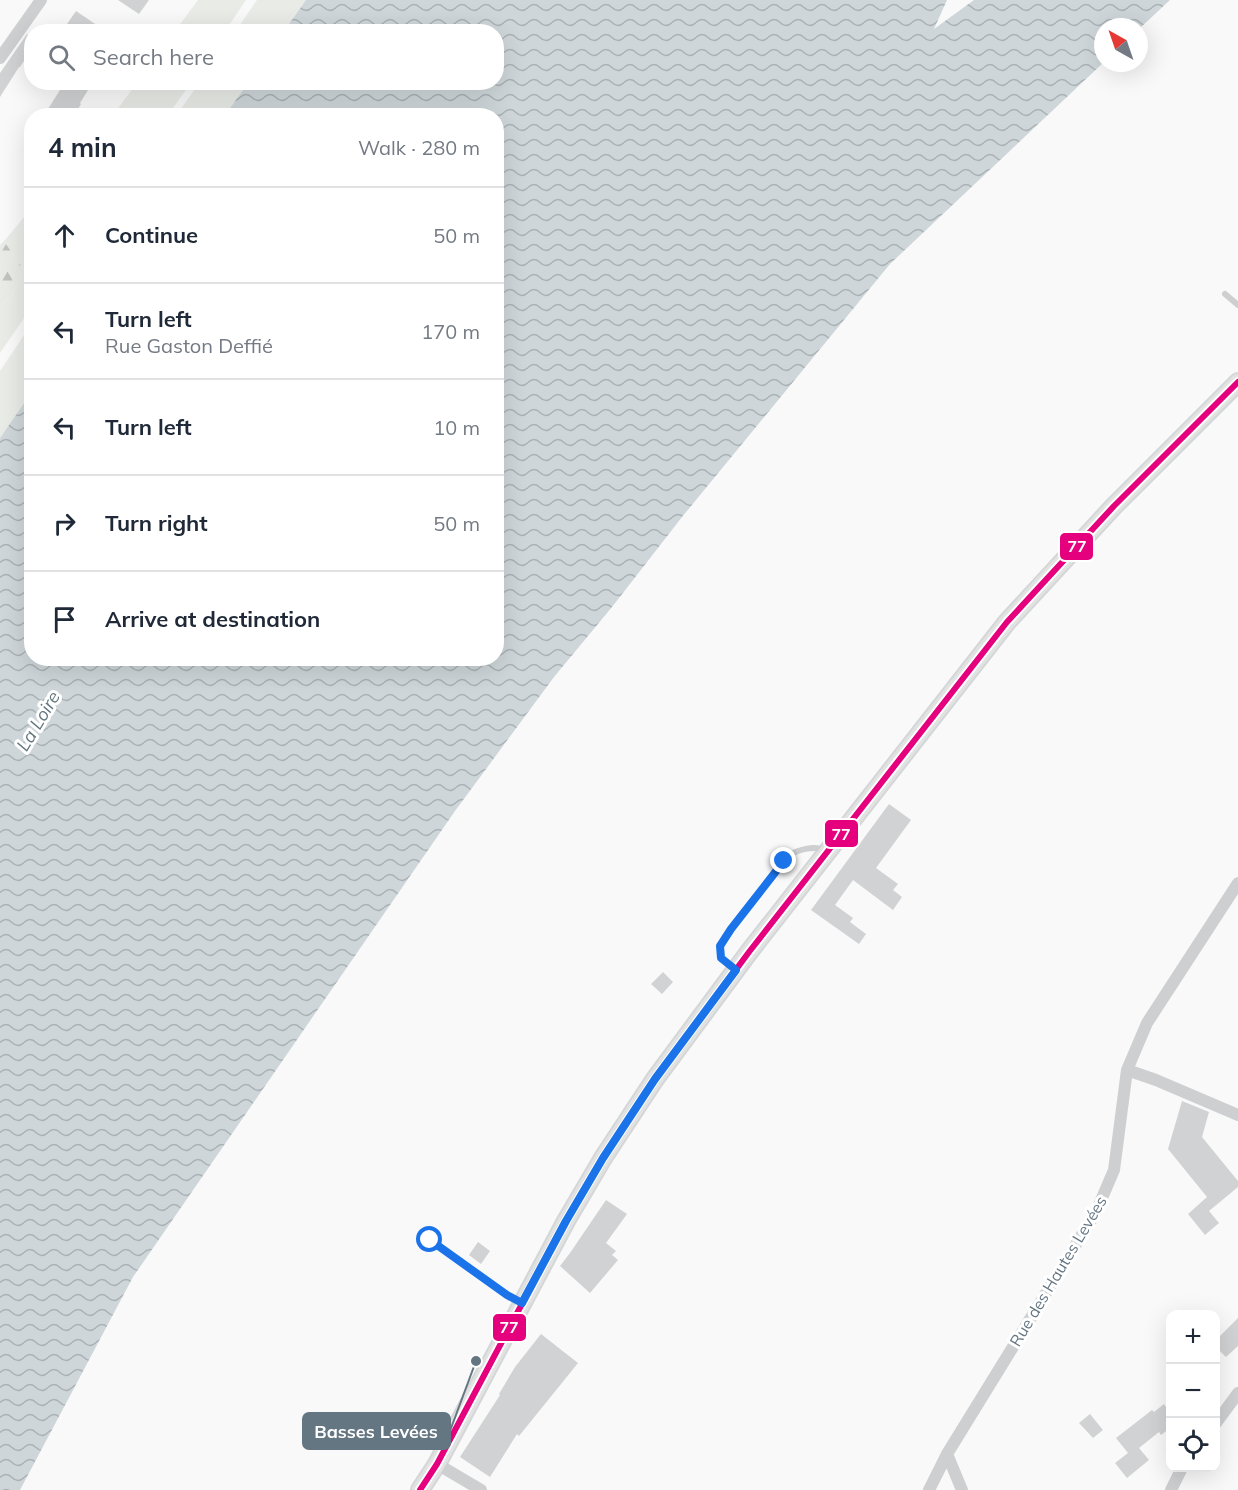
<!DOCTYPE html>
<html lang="en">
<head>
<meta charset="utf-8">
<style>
	:root { --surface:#fff; --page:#f2f2f3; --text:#1f2937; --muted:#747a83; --line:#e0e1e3 }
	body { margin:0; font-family:Mulish,sans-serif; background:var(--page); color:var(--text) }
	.controls { position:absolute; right:18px; bottom:18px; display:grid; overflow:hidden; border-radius:12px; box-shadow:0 6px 24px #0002 }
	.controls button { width:54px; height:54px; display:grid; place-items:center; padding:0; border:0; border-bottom:2px solid var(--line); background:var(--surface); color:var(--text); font:30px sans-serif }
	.compass { position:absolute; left:1094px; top:18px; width:54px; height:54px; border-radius:50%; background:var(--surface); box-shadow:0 6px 24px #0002; rotate:320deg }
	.stop { position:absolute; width:18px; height:18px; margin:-14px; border:4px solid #1a73e8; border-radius:50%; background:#fff }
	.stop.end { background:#1a73e8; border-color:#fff; box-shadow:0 2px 6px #0008 }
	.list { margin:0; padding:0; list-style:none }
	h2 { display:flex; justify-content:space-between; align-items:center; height:78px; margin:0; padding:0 24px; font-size:26px }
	h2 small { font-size:20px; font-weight:400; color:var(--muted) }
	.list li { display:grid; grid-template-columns:39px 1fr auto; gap:18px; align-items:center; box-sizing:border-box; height:96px; padding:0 24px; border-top:2px solid var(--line) }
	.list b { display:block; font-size:22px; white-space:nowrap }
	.list p { margin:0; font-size:20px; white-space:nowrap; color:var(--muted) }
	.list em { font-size:20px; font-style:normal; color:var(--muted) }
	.icon { flex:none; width:33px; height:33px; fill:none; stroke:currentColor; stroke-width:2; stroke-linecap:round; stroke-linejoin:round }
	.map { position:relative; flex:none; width:1238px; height:1490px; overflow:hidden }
	.search { position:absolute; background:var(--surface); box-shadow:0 6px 24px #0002; left:24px; top:24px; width:480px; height:66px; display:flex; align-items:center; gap:15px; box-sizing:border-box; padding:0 21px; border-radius:24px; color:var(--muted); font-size:22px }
	.panel { position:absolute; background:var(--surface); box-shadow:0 6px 24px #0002; left:24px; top:108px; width:480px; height:558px; border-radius:24px }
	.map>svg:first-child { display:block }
</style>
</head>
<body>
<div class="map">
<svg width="1238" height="1490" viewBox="0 0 1238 1490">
	<defs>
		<pattern id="forest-firs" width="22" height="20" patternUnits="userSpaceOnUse" patternTransform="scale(1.5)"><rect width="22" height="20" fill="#e8ebe6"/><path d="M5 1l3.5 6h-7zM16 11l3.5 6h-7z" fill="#c0c3c0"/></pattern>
		<pattern id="water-waves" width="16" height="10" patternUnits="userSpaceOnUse" patternTransform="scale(1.5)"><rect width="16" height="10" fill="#ced6d9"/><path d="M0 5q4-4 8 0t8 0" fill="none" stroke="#abb2b5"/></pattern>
	</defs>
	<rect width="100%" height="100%" fill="#f9f9f9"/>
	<!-- green -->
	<path fill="#e8ebe6" d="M 198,0 L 246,0 L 225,31 L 175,31 Z
		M 257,0 L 306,0 L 284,31 L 235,32 Z
		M 137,83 L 137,82 L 191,83 L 168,115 L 113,115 Z
		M 199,83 L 248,83 L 225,115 L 176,116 Z
		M 31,209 L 31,308 L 0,353 L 0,307 L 13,294 L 23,269 L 4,241 Z
		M 31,325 L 31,393 L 0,438 L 0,371 Z"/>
	<!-- forest -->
	<path fill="url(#forest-firs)" d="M 4,241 L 23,269 L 13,294 L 0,307 L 0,245 Z"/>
	<!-- water -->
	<path fill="url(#water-waves)" d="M 306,0 L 947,0 L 934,29 L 974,0 L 1170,0 L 1139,29 L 1139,27 L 1103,27 L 1103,63 L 890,264 L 682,517 L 612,607 L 554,677 L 455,811 L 133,1277 L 20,1490 L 0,1490 L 0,438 L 31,393 L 32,658 L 496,658 L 496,116 L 225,115 L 248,83 L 496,82 L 496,32 L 284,31 Z"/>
	<!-- building -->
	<path fill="#d0d2d3" d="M 118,0 L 149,0 L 139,14 Z
		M 76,11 L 107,32 L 79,32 L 67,24 Z
		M 27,34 L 32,37 L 32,46 L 29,51 L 30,52 L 20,67 L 19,67 L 0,97 L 0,73 Z
		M 65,82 L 93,82 L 80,103 L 81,104 L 74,116 L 58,116 L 48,109 Z
		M 889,804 L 911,820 L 876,868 L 898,884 L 893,890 L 902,897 L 893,910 L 853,880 L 835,905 L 853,918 L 850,922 L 866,934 L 859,944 L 811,910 Z
		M 663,972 L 673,982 L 662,994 L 651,984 Z
		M 1182,1101 L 1209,1112 L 1202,1137 L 1238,1181 L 1238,1187 L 1209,1211 L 1219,1223 L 1205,1235 L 1188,1214 L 1207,1197 L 1168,1149 Z
		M 606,1200 L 627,1214 L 606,1243 L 616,1251 L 612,1255 L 618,1260 L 590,1293 L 560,1266 L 570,1253 Z
		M 478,1242 L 490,1251 L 481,1264 L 469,1255 Z
		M 1238,1318 L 1238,1346 L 1226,1357 L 1215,1346 L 1215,1341 Z
		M 541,1334 L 578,1363 L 519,1436 L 517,1434 L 490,1477 L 460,1457 L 500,1395 L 499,1394 L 515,1367 Z
		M 1170,1403 L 1170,1428 L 1161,1435 L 1159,1432 L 1139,1448 L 1149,1460 L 1127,1478 L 1115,1463 L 1128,1453 L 1116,1438 L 1152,1410 L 1154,1412 L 1164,1404 L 1166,1407 Z
		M 1090,1414 L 1103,1430 L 1093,1438 L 1079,1423 Z"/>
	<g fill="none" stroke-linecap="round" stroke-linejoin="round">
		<!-- secondary casing -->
		<g stroke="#d5d6d7" stroke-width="20">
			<path id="secondary" d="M 420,1490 L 437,1464 L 566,1221 L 603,1158 L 655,1079 L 749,952 L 1007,622 L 1114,506 L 1238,382"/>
		</g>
		<!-- lane -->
		<path stroke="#cecfd0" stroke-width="6" d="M 1225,294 L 1238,305
			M 735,970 L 721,958 L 720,946 L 731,929 L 788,856 C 799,849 815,845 827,851
			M 430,1240 L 507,1295 L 521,1303"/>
		<!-- street -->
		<path stroke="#cecfd0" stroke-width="12" d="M 0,58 L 41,0
			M 1127,1070 L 1156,1080 L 1238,1115
			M 1216,1423 L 1238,1393
			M 947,1454 L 962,1490
			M 437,1464 L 481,1490
			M 929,1490 L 947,1454 L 1096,1212 L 1114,1170 L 1127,1070 L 1147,1023 L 1238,883
			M 1171,1490 L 1182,1468"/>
		<!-- secondary -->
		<use href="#secondary" stroke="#e1e2e2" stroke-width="16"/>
		<!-- bus-1 casing -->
		<g stroke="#fff" stroke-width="10">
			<path id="bus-1" d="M 420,1490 L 437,1464 L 566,1221 L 603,1158 L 655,1079 L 749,952 L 1007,622 L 1114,506 L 1238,382"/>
		</g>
		<!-- bus-1 -->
		<use href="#bus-1" stroke="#e5007d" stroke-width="6"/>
	</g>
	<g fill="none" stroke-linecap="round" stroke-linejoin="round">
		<!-- route -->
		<path stroke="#1a73e8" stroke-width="8" d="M 430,1240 L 507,1295 L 522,1303 L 566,1221 L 603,1158 L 655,1079 L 736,970 L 721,958 L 720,946 L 731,929 L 784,861"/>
	</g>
	<g text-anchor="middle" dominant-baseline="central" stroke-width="6" stroke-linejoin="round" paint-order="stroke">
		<!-- street labels -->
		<g font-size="16" fill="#657683" stroke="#fff">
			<text transform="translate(1058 1271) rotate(-59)">Rue des Hautes Levées</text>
		</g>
		<!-- water labels -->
		<g font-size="18" font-style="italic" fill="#60757c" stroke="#fff">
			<text transform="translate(38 721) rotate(-59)">La Loire</text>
		</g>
	</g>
	<!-- callouts -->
	<path fill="none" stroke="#657683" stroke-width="2" d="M476 1361L450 1431"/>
	<circle fill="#657683" stroke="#fff" stroke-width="2" cx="476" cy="1361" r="6"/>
	<rect fill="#657683" stroke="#657683" stroke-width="2" x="303" y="1413" width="147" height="36" rx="6"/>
	<g font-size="18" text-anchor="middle" font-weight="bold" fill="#fff">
		<text x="376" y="1438">Basses Levées</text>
	</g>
	<g stroke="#fff" stroke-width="2">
		<rect x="1059" y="532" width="35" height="29" rx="6" fill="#e5007d"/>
		<rect x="824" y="819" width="35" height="29" rx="6" fill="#e5007d"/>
		<rect x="492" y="1313" width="35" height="29" rx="6" fill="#e5007d"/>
	</g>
	<g font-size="16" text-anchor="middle" font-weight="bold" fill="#fff">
		<text x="1077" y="552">77</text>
		<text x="841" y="840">77</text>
		<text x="509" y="1333">77</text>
	</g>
</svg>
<div class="controls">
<button>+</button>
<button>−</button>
<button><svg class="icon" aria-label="locate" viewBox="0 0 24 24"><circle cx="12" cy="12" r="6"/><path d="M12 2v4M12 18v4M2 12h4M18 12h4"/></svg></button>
</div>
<svg class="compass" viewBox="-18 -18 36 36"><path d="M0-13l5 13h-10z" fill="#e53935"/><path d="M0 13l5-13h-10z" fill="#747a83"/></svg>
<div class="stop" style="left:430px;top:1240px"></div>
<div class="stop end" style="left:784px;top:861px"></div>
<div class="search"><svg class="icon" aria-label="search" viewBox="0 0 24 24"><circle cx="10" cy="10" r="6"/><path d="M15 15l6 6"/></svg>Search here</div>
<section class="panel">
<h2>4 min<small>Walk · 280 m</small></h2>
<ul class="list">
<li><svg class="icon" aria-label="ahead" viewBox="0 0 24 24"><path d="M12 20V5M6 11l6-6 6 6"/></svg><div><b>Continue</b></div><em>50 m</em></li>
<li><svg class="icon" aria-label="left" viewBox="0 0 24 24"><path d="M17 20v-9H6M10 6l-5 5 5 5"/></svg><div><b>Turn left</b><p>Rue Gaston Deffié</p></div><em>170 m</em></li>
<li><svg class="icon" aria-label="left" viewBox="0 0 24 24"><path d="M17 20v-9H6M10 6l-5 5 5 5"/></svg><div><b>Turn left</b></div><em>10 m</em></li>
<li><svg class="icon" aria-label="right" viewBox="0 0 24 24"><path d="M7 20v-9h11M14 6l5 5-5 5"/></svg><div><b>Turn right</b></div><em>50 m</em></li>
<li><svg class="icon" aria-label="arrive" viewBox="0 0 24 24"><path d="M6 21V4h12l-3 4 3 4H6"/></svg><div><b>Arrive at destination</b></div></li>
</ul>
</section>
</div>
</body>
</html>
